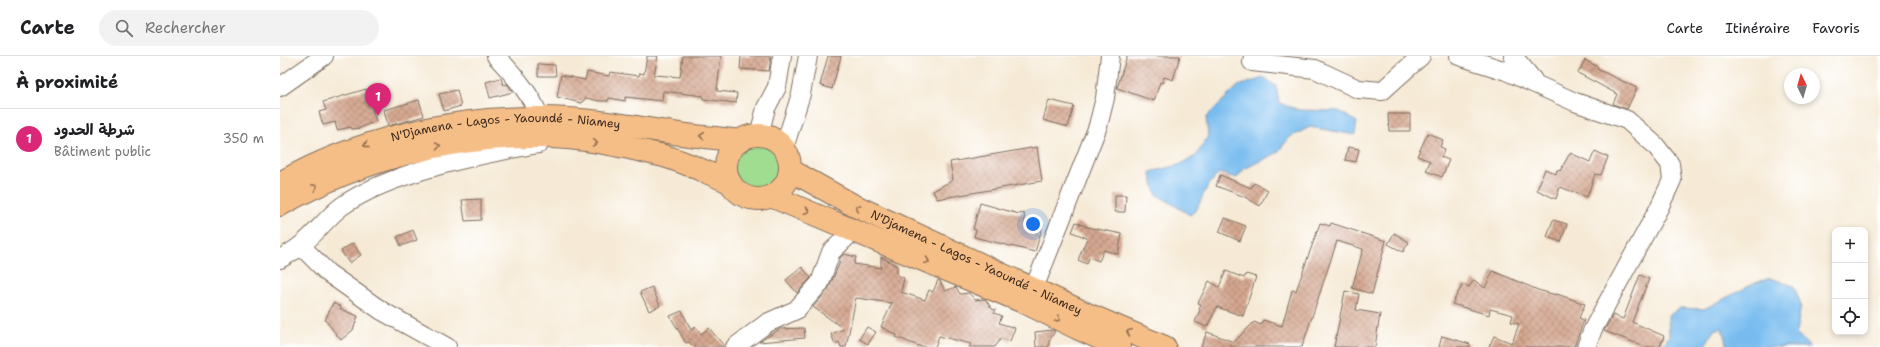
<!DOCTYPE html>
<html lang="fr">
<head>
<meta charset="utf-8">
<style>
	:root { --surface:#fff; --page:#f2f2f2; --text:#202124; --muted:#757577; --line:#e0e0e0; --accent:#db2777 }
	body { margin:0; font-family:"Shantell Sans","Playpen Sans Arabic",sans-serif; background:var(--page); color:var(--text) }
	.controls { position:absolute; right:12px; bottom:12px; display:grid; overflow:hidden; border-radius:8px; box-shadow:0 2px 6px #0003 }
	.controls button { width:36px; height:36px; display:grid; place-items:center; padding:0; border:0; border-bottom:1px solid var(--line); background:var(--surface); color:var(--text); font:20px sans-serif }
	.compass { position:absolute; left:1504px; top:12px; width:36px; height:36px; border-radius:50%; background:var(--surface); box-shadow:0 2px 6px #0003; rotate:355deg }
	.you { position:absolute; left:753px; top:168px; width:14px; height:14px; margin:-10px; border:3px solid #fff; border-radius:50%; background:#1a73e8; box-shadow:0 0 0 6px #1a73e833 }
	.badge { display:grid; place-items:center; width:26px; height:26px; border-radius:50%; background:var(--accent); color:#fff; font-size:13px; font-weight:700 }
	.pin { position:absolute; translate:-50% -33px; filter:drop-shadow(0 1px 2px #0008) }
	.pin::after { content:''; position:absolute; top:21px; width:14px; height:12px; background:inherit; clip-path:polygon(0 0,100% 0,50% 100%) }
	.list { margin:0; padding:0; list-style:none }
	h2 { display:flex; justify-content:space-between; align-items:center; height:52px; margin:0; padding:0 16px; font-size:17px }
	h2 small { font-size:13px; font-weight:400; color:var(--muted) }
	.list li { display:grid; grid-template-columns:26px 1fr auto; gap:12px; align-items:center; box-sizing:border-box; height:60px; padding:0 16px; border-top:1px solid var(--line) }
	.list b { display:block; font-size:15px; white-space:nowrap }
	.list p { margin:0; font-size:13px; white-space:nowrap; color:var(--muted) }
	.list em { font-size:13px; font-style:normal; color:var(--muted) }
	.icon { flex:none; width:22px; height:22px; fill:none; stroke:currentColor; stroke-width:2; stroke-linecap:round; stroke-linejoin:round }
	.map { position:relative; flex:none; width:1600px; height:291px; overflow:hidden }
	header { display:flex; align-items:center; gap:24px; box-sizing:border-box; height:56px; padding:0 20px; background:var(--surface); border-bottom:1px solid var(--line) }
	header strong { font-size:19px }
	nav { display:flex; gap:22px; margin-inline-start:auto; font-size:14px }
	.search { width:280px; height:36px; background:var(--page); display:flex; align-items:center; gap:10px; box-sizing:border-box; padding:0 14px; border-radius:22px; color:var(--muted); font-size:15px }
	main { display:flex }
	aside { flex:1; background:var(--surface) }
	.map>svg:first-child { display:block }
</style>
</head>
<body>
<header>
<strong>Carte</strong>
<div class="search"><svg class="icon" aria-label="search" viewBox="0 0 24 24"><circle cx="10" cy="10" r="6"/><path d="M15 15l6 6"/></svg>Rechercher</div>
<nav><a>Carte</a><a>Itinéraire</a><a>Favoris</a></nav>
</header>
<main>
<aside>
<h2>À proximité<small></small></h2>
<ul class="list">
<li><span class="badge">1</span><div><b>شرطة الحدود</b><p>Bâtiment public</p></div><em>350 m</em></li>
</ul>
</aside>
<div class="map">
<svg width="1600" height="291" viewBox="0 0 1600 291">
	<defs>
		<pattern id="building-cross-hatch" width="8" height="8" patternUnits="userSpaceOnUse"><rect width="8" height="8" fill="#d6a891"/><path d="M0 0l8 8M0 8l8-8" fill="none" stroke="#af8976"/></pattern>
	</defs>
	<rect width="100%" height="100%" fill="#fff"/>
	<filter id="ink" filterUnits="userSpaceOnUse"><feTurbulence type="fractalNoise" baseFrequency=".025" numOctaves="2"/><feDisplacementMap in="SourceGraphic" scale="8" xChannelSelector="R" yChannelSelector="G"/><feConvolveMatrix kernelMatrix="1 2 1 2 8 2 1 2 1" color-interpolation-filters="sRGB"/></filter>
	<filter id="wash" filterUnits="userSpaceOnUse"><feTurbulence type="fractalNoise" baseFrequency=".012" numOctaves="4" result="noise"/><feDisplacementMap in="SourceGraphic" scale="16" xChannelSelector="R" yChannelSelector="G"/><feGaussianBlur stdDeviation="0.9" result="paint"/><feColorMatrix in="noise" values="0 0 0 0 0 0 0 0 0 0 0 0 0 0 0 0 0 1.4 0 .05"/><feComposite in="paint" operator="in"/></filter>
	<g filter="url(#wash)">
		<rect width="100%" height="100%" fill="#f6ead6"/>
		<!-- grass -->
		<path fill="#a1dd91" stroke="#6e8458" d="M452 112a26 26 0 1 1 52 0a26 26 0 1 1-52 0Z"/>
		<!-- water -->
		<path fill="#78bcef" stroke="#5a7386" d="M 983,22 L 996,30 L 999,47 L 1019,54 L 1059,55 L 1077,66 L 1075,79 L 1030,71 L 1010,81 L 997,97 L 964,113 L 957,122 L 939,117 L 927,131 L 917,153 L 910,159 L 876,138 L 870,116 L 899,109 L 916,100 L 928,80 L 926,61 L 958,30 Z
			M 1490,222 L 1514,230 L 1521,249 L 1516,278 L 1530,291 L 1447,291 L 1442,272 L 1434,274 L 1424,291 L 1383,291 L 1389,280 L 1388,260 L 1400,252 L 1424,253 L 1475,227 Z"/>
		<g id="blocks">
			<!-- building -->
			<path fill="url(#building-cross-hatch)" d="M 367,0 L 378,0 L 374,19 L 400,21 L 403,0 L 441,0 L 437,35 L 457,37 L 456,47 L 423,43 L 423,40 L 383,35 L 382,45 L 345,41 L 345,45 L 329,42 L 328,45 L 319,45 L 306,42 L 301,47 L 277,41 L 281,19 L 305,24 L 307,16 L 329,20 L 330,16 L 359,20 L 360,17 L 364,18 Z
				M 461,0 L 491,0 L 489,15 L 460,13 Z
				M 548,0 L 561,0 L 552,33 L 540,29 Z
				M 847,0 L 900,0 L 893,24 L 884,21 L 882,27 L 880,26 L 874,45 L 837,32 Z
				M 1305,4 L 1318,11 L 1317,13 L 1357,32 L 1347,53 L 1333,48 L 1337,38 L 1298,17 Z
				M 258,8 L 275,9 L 276,20 L 258,20 Z
				M 221,22 L 223,29 L 227,28 L 233,36 L 210,42 L 206,26 Z
				M 86,33 L 96,65 L 80,72 L 72,73 L 71,71 L 57,74 L 55,66 L 43,69 L 39,56 L 46,54 L 43,46 Z
				M 177,34 L 181,50 L 164,55 L 159,38 Z
				M 139,44 L 144,60 L 108,70 L 104,54 Z
				M 769,44 L 794,50 L 788,71 L 763,64 Z
				M 1108,58 L 1130,58 L 1130,75 L 1109,75 Z
				M 1148,77 L 1163,84 L 1160,91 L 1165,93 L 1161,101 L 1169,104 L 1162,121 L 1146,115 L 1150,105 L 1137,100 Z
				M 757,91 L 762,125 L 657,143 L 653,135 L 673,124 L 670,106 Z
				M 1068,91 L 1079,93 L 1076,106 L 1065,104 Z
				M 1315,95 L 1328,101 L 1321,119 L 1315,118 L 1307,141 L 1280,131 L 1276,143 L 1257,134 L 1265,113 L 1276,118 L 1277,114 L 1280,115 L 1290,97 L 1310,106 Z
				M 940,119 L 971,132 L 974,127 L 988,134 L 980,150 L 965,141 L 936,130 Z
				M 835,139 L 846,139 L 845,156 L 835,156 Z
				M 201,143 L 201,164 L 185,165 L 182,144 Z
				M 700,147 L 739,158 L 744,157 L 745,167 L 762,172 L 755,196 L 694,181 L 696,174 L 693,173 Z
				M 945,162 L 966,170 L 960,185 L 939,176 Z
				M 1273,164 L 1287,168 L 1281,186 L 1267,181 Z
				M 796,166 L 807,171 L 842,178 L 838,198 L 824,194 L 819,205 L 809,201 L 807,208 L 798,204 L 807,182 L 792,176 Z
				M 1040,167 L 1050,170 L 1051,167 L 1106,185 L 1092,238 L 1072,232 L 1083,193 L 1057,185 L 1022,291 L 921,291 L 927,276 L 954,286 L 974,266 L 981,269 L 983,264 L 1002,270 L 1012,234 L 1016,235 Z
				M 133,174 L 137,184 L 121,190 L 117,181 Z
				M 1114,177 L 1129,186 L 1123,196 L 1108,188 Z
				M 73,187 L 81,199 L 69,207 L 61,195 Z
				M 564,198 L 576,201 L 574,208 L 601,212 L 601,201 L 617,210 L 617,219 L 624,222 L 621,236 L 645,244 L 649,234 L 653,236 L 658,224 L 660,225 L 665,235 L 676,231 L 680,238 L 689,237 L 695,244 L 705,243 L 712,253 L 716,254 L 714,257 L 722,260 L 719,267 L 735,272 L 730,285 L 721,282 L 715,291 L 689,291 L 691,288 L 659,280 L 655,291 L 641,291 L 616,281 L 617,279 L 601,271 L 612,247 L 576,242 L 566,291 L 561,291 L 559,286 L 555,288 L 551,278 L 564,273 L 533,251 L 548,234 L 559,208 L 560,202 Z
				M 522,211 L 531,222 L 517,237 L 506,224 Z
				M 946,215 L 964,222 L 966,218 L 976,221 L 963,260 L 937,251 L 927,271 L 915,266 L 920,254 L 919,253 L 921,248 L 918,247 L 929,225 L 939,231 Z
				M 1213,215 L 1258,234 L 1276,239 L 1277,238 L 1305,248 L 1299,262 L 1304,264 L 1294,291 L 1209,291 L 1214,280 L 1232,287 L 1239,268 L 1231,266 L 1233,259 L 1210,253 L 1209,259 L 1172,248 L 1183,228 L 1189,231 L 1194,224 L 1205,232 Z
				M 1360,219 L 1369,223 L 1352,266 L 1384,280 L 1380,291 L 1366,291 L 1324,275 L 1333,259 L 1343,263 Z
				M 372,231 L 380,250 L 369,255 L 360,236 Z
				M 1065,235 L 1079,238 L 1076,254 L 1100,258 L 1095,291 L 1054,291 Z
				M 53,247 L 61,251 L 60,253 L 78,260 L 73,274 L 61,284 L 45,264 Z
				M 402,255 L 411,274 L 416,271 L 421,278 L 429,272 L 445,291 L 414,291 L 409,286 L 406,287 L 390,260 Z
				M 587,271 L 596,276 L 588,288 L 579,283 Z
				M 524,272 L 525,282 L 479,286 L 500,273 Z
				M 772,274 L 775,275 L 769,285 L 769,291 L 756,291 L 755,276 Z
				M 1162,280 L 1190,288 L 1190,291 L 1159,291 Z"/>
		</g>
	</g>
	<g filter="url(#ink)">
		<use href="#blocks" fill-opacity="0" stroke="#7c6d5e" stroke-width="1"/>
		<g fill="none" stroke-linecap="round" stroke-linejoin="round">
			<!-- minor casing -->
			<g stroke="#7c6d5e" stroke-width="20">
				<path id="minor" d="M 216,0 C 235,20 258,45 263,74
					M 973,0 L 972,6 L 1035,13 L 1078,33 L 1102,35 L 1141,0
					M 1179,0 L 1226,15 L 1295,46 L 1347,64 L 1375,89 L 1390,108 L 1392,124 L 1379,152 L 1313,273 L 1306,291
					M 1233,0 L 1253,24
					M 0,31 L 44,0
					M 479,79 L 486,52 L 497,31 L 502,0
					M 504,92 L 521,38 L 528,0
					M 21,190 L 48,217 L 102,255 L 167,291
					M 0,203 C 7,199 14,195 20,190 C 36,178 47,161 62,150 C 110,116 201,98 259,88
					M 749,245 L 818,70 L 825,42 L 830,0
					M 455,291 L 487,267 L 516,254 L 540,227 L 551,196 L 574,174"/>
			</g>
			<!-- highway casing -->
			<g stroke="#7c6d5e" stroke-width="24">
				<g id="highway">
					<circle cx="478" cy="111" r="32"/>
					<path id="s1" d="M 510,114 L 573,149 L 805,257 L 885,291"/>
					<path id="s2" d="M 0,127 C 77,83 173,61 262,62 C 308,62 354,71 400,78 C 420,81 440,82 460,85"/>
					<path d="M 491,140 L 748,248 L 797,272 L 839,291"/>
					<path d="M 0,149 C 80,104 171,79 263,81 C 302,81 342,90 380,99 C 404,105 427,117 450,126"/>
				</g>
			</g>
			<!-- minor -->
			<use href="#minor" stroke="#fff" stroke-width="18"/>
			<!-- highway -->
			<use href="#highway" stroke="#f6be87" stroke-width="22"/>
		</g>
		<!-- one-way arrows -->
		<defs><path id="oneway-chevron" d="M-2-3.5L2.5 0L-2 3.5" fill="none" stroke-width="1.6" stroke-linecap="round" stroke-linejoin="round"/></defs>
		<g stroke="#8f6d4d">
			<use href="#oneway-chevron" transform="translate(422 80) rotate(-175)"/>
			<use href="#oneway-chevron" transform="translate(315 87) rotate(9)"/>
			<use href="#oneway-chevron" transform="translate(86 89) rotate(161)"/>
			<use href="#oneway-chevron" transform="translate(158 90) rotate(-10)"/>
			<use href="#oneway-chevron" transform="translate(35 131) rotate(-26)"/>
			<use href="#oneway-chevron" transform="translate(578 152) rotate(-155)"/>
			<use href="#oneway-chevron" transform="translate(527 155) rotate(20)"/>
			<use href="#oneway-chevron" transform="translate(647 205) rotate(23)"/>
			<use href="#oneway-chevron" transform="translate(778 263) rotate(27)"/>
			<use href="#oneway-chevron" transform="translate(849 276) rotate(-157)"/>
		</g>
	</g>
	<g text-anchor="middle" dominant-baseline="central" stroke-width="4" stroke-linejoin="round" paint-order="stroke">
		<!-- street labels -->
		<g font-size="12" fill="#3b2a1e" stroke="#fff">
			<text stroke="none"><textPath href="#s2" startOffset="236">N'Djamena - Lagos - Yaoundé - Niamey</textPath></text>
			<text stroke="none"><textPath href="#s1" startOffset="208">N'Djamena - Lagos - Yaoundé - Niamey</textPath></text>
		</g>
	</g>
</svg>
<div class="controls">
<button>+</button>
<button>−</button>
<button><svg class="icon" aria-label="locate" viewBox="0 0 24 24"><circle cx="12" cy="12" r="6"/><path d="M12 2v4M12 18v4M2 12h4M18 12h4"/></svg></button>
</div>
<svg class="compass" viewBox="-18 -18 36 36"><path d="M0-13l5 13h-10z" fill="#e53935"/><path d="M0 13l5-13h-10z" fill="#757577"/></svg>
<div class="you"></div>
<div class="pin badge" style="left:98px;top:60px">1</div>
</div>
</main>
</body>
</html>
